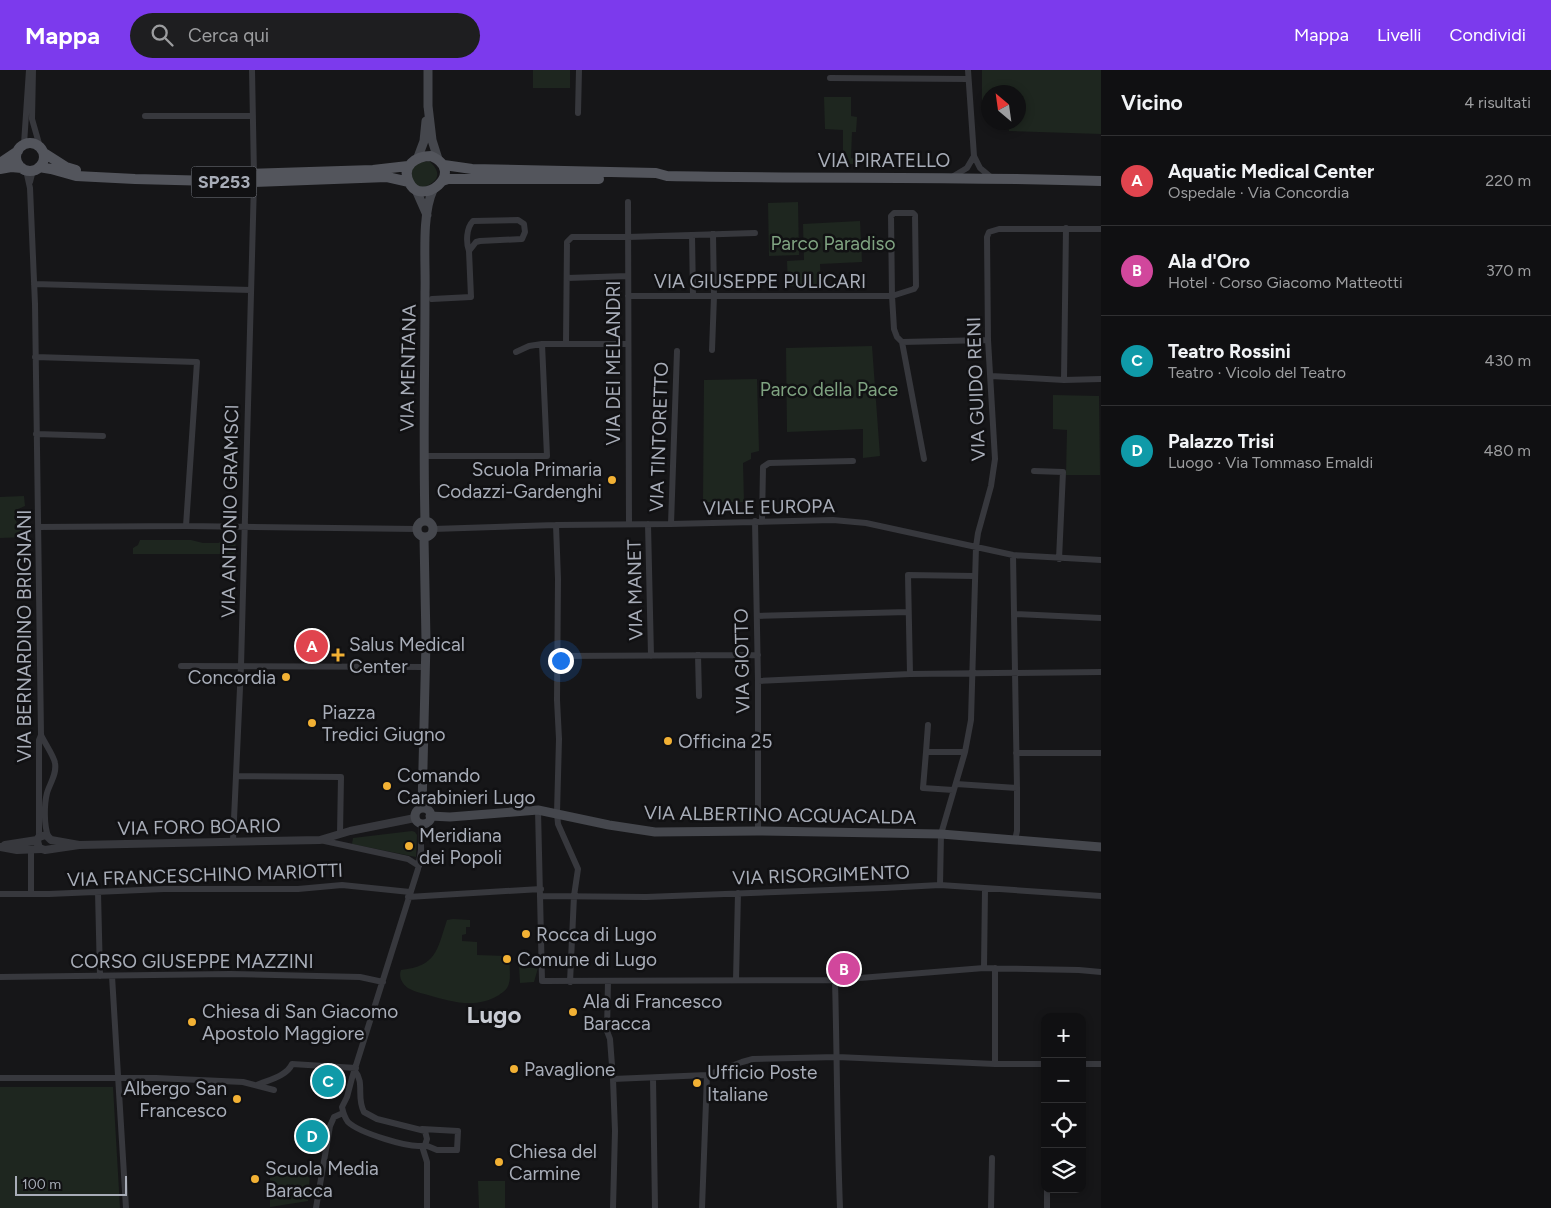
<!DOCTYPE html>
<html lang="it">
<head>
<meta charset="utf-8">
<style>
	:root { --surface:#101012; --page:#1e1e20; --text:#f1f3f6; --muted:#9c9d9f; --line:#303032; --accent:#7c3aed }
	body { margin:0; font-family:Figtree,sans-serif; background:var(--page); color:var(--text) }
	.controls { position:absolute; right:15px; bottom:15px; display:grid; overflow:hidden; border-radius:10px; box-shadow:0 2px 8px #0003 }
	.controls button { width:45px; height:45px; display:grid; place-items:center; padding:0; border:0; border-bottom:1px solid var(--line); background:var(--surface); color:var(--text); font:25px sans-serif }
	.compass { position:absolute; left:981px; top:15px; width:45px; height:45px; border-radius:50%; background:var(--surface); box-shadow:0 2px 8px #0003; rotate:331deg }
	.scale { position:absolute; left:15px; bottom:12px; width:112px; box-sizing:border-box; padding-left:5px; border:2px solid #a8adb8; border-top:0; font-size:14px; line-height:18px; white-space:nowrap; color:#a8adb8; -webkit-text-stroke:4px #111113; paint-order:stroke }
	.you { position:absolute; left:560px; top:590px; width:18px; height:18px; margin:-12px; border:4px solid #fff; border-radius:50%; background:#1a73e8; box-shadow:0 0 0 8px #1a73e833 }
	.badge { display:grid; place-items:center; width:32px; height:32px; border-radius:50%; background:var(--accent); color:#fff; font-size:16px; font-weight:700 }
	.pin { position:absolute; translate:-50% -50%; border:2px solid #fff; box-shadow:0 1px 5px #0006 }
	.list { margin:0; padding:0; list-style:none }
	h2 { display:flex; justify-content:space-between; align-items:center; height:65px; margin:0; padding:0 20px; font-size:21px }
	h2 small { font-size:16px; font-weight:400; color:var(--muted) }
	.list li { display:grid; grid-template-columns:32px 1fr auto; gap:15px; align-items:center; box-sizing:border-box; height:90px; padding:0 20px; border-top:1px solid var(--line) }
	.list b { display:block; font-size:19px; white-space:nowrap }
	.list p { margin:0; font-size:16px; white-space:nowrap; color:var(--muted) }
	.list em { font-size:16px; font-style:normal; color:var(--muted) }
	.icon { flex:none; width:28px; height:28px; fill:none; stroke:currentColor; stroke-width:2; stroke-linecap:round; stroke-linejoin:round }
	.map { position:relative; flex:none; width:1101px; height:1138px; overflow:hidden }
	header { display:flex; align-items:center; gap:30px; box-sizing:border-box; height:70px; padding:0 25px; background:var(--accent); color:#fff }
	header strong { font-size:24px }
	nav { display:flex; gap:28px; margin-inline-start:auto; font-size:18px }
	.search { width:350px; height:45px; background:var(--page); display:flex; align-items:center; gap:12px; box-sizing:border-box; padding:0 18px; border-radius:28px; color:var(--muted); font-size:19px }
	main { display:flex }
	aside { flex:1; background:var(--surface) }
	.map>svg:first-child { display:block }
</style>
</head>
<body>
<header>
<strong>Mappa</strong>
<div class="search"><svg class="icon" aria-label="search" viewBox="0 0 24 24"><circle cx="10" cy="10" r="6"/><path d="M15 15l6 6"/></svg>Cerca qui</div>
<nav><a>Mappa</a><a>Livelli</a><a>Condividi</a></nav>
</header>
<main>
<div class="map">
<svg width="1101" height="1138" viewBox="0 0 1101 1138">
	<rect width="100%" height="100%" fill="#161618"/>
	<!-- green -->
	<path fill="#1e261f" d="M 533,0 L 570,0 L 570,18 L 533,18 Z
		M 982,0 L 1101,0 L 1101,64 L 1009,61 L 1008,53 L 1018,52 L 1018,22 L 988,22 L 988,40 L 982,40 Z
		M 824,27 L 851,27 L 851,46 L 857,47 L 856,62 L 852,62 L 851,88 L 856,89 L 856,94 L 843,94 L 843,60 L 825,59 Z
		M 429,91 C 444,104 437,113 421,118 L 412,112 L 412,94 Z
		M 798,132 L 799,185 L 769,186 L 768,133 Z
		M 860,151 L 862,192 L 820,194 L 821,214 L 788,216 L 787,191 L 804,190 L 803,154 Z
		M 872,276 L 880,386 L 863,388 L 863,359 L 787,362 L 786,278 Z
		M 757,309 L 759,381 L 751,383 L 751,389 L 743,393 L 744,432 L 703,432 L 704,310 Z
		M 1053,325 L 1099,326 L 1100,405 L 1066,405 L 1067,360 L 1053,359 Z
		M 24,426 L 25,436 L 18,439 L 14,447 L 18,455 L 25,458 L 26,467 L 0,468 L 0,427 Z
		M 236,467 L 235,484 L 133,484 L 133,478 L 138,475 L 140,470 L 191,470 L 203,473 L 218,473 Z
		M 412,761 L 415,762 L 417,765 L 416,787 L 352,774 L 353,768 Z
		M 453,849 L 470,850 L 470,857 L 466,857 L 466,864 L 462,865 L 462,871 L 477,872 L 477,885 L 506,886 L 507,890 L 510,890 C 509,897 511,906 509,913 C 508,919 503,922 499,925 C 476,939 452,932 428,925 C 422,923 415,922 410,919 C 403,916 398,907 401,900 C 437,896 437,880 447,850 Z
		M 519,895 L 522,895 L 523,898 L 538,898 L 534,912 L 520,913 Z
		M 0,1017 L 113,1017 L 120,1138 L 0,1138 Z
		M 310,1104 L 308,1131 L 270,1137 L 270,1106 Z
		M 478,1111 L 505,1111 L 505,1138 L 479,1138 Z"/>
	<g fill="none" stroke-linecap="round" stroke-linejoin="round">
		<!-- minor -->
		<path stroke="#37383d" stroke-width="6" d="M 33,0 L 32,49 L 40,77
			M 252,0 L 254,105
			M 968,0 L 974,86 L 980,98 L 992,108
			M 830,8 L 968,9
			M 578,43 L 579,0
			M 145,46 L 253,46
			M 24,74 L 29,0
			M 26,100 L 30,118 L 35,234 L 41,665 L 39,670 L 39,767
			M 952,107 L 967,98 L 974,86
			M 30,112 L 33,100
			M 628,132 L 629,454
			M 692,165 L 693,226
			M 567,208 L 628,206
			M 34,214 L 251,220
			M 628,226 L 892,226 L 914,219 L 916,216 L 915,145 L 913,143 L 894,143 L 891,146 L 892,226 L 894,259 L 897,267 L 902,272 L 924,389
			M 432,229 L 471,227 L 469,181 L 476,172 L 480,171 L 522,169 L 525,162 L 524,154 L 518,150 L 473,151 C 466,158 466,173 469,181
			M 902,272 L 988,270
			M 566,274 L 567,172 L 572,167 L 628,167 L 755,163
			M 712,280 L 714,226 L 713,164
			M 516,282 L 529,276 L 542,274 L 627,274
			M 35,287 L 197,292 L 186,456
			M 991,306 L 1064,310 L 1101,309
			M 1064,310 L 1066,158
			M 36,364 L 103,366
			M 424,386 L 547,386 L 542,274
			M 1034,401 L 1063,402 L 1059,489
			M 755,451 L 758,611 L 758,761
			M 762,451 L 763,397 L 769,393 L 853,391
			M 648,454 L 651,586
			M 671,454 L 677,281
			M 556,455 L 558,509 L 557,630 L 559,669 L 557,743 L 558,754 L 578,799 L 574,826 L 570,912
			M 38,457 L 186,456 L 417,459
			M 433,459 L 556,455 L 671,454 L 833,450 L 866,453 L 1013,485 L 1101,490
			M 1013,485 L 1017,718 L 1017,761 L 1015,770
			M 1015,544 L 1101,548
			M 757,546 L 908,542
			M 698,585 L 699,626
			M 558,586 L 758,585
			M 181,596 L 425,597
			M 910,604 L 908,505 L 974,506
			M 758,611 L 910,604 L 1101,602
			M 41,665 C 44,672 54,686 55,693 C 57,704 50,713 47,723 C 44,735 44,755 48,766
			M 926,682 L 928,655
			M 1016,683 L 1101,683
			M 236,706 L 341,707 L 340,764
			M 956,714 L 1017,718
			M 953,720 L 923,718 L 926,682 L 965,682
			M 538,740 L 542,911 L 835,910 L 984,898 L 1079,900 L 1101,902
			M 320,770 L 408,789 L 419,796
			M 233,771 L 241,596 L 254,112
			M 940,815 L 941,764 L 965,682 L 971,650 L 976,477 L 978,463 L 991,416 L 995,389 L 988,270 L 987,167 L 989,162 L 999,159 L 1101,159
			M 98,822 L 100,906
			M 0,824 L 49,824 L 164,819 L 298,819 L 342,815 L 410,822
			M 31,824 L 31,780
			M 541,826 L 646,827 L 884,818 L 940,815 L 1101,826
			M 408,827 L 541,819
			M 984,898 L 985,819
			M 112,906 L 126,1138
			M 0,907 L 230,904 L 360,907 L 383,912
			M 736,910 L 738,823
			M 835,910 C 837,986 837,1062 840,1138
			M 608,911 L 607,961 L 610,969 L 613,1009 L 615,1061 L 613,1138
			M 995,994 L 995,898
			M 1082,994 L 1101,994
			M 355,1001 C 365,1013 356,1027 364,1042 L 377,1049 L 425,1061 L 427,1069 L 425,1075 C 412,1080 358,1062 348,1052 C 345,1048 343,1042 342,1037 L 347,1027 L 352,1008 L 418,799 L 421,780 L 421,753
			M 0,1008 L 156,1008 L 243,1012 L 274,1020
			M 653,1008 L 655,1138
			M 613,1009 L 707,1005 L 742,992 L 753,989 L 837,987 L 995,994 L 1045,994
			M 257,1015 C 268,1010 287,1006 292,994 L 356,998
			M 422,1059 L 458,1061 L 457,1080 L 437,1080 L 425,1075
			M 422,1076 L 427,1092 L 427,1138
			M 316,1138 L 330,1056 L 334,1047 L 343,1043
			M 702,1138 L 707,1005
			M 991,1138 L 992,1088
			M 1047,1138 L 1047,1119"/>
		<!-- tertiary -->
		<path stroke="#37383d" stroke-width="8" d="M 5,775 L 37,770
			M 79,775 L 51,770 L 46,765 L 39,767 L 37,771 L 39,778 L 45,780 L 79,775 L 320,770 L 350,761 L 415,748
			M 0,777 L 17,780 L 41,779"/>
		<!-- secondary -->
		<path stroke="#45474d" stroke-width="9" d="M 428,0 L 428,37 L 428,36 L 432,70 L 438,89
			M 418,87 L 424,71 L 426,51
			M 416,120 L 427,145
			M 425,451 C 423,374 425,298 425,222 C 426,194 421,145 433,120
			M417 459a8 8 0 1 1 16 0a8 8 0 1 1-16 0Z
			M 422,738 L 426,571 L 424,467
			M415 746a8 8 0 1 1 16 0a8 8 0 1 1-16 0Z
			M 430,746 L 450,747 L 538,740 L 609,755 L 655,762 L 758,761 L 941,764 L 1101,777"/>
		<!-- primary -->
		<path stroke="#53555c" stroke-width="10" d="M16 87a14 14 0 1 1 28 0a14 14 0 1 1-28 0Z
			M 44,83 L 66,97 L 76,100
			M 431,86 C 468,102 421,139 409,112 C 401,96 416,86 431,86 Z
			M 0,93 L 18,81
			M 444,95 L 472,99 L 656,103 L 667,106 C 812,109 956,106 1101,111
			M 39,97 L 51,99 L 76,106 L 135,109 L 254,112 L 387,107 L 409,112
			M 0,99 L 11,97 L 22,98
			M 212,105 L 373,100 L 408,96
			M 442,111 L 448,109 L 599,109"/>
	</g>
	<!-- markers -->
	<g fill="#f2b134" stroke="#111113" stroke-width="2">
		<circle cx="612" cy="410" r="5"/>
		<path d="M335.5 577.5h5v5h5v5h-5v5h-5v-5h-5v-5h5z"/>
		<circle cx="286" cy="607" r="5"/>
		<circle cx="312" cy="653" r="5"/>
		<circle cx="668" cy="671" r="5"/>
		<circle cx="387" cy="716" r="5"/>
		<circle cx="409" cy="776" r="5"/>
		<circle cx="526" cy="864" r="5"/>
		<circle cx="507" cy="889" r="5"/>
		<circle cx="573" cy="942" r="5"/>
		<circle cx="192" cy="952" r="5"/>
		<circle cx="514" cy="999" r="5"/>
		<circle cx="697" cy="1013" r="5"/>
		<circle cx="237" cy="1029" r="5"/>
		<circle cx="499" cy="1092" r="5"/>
		<circle cx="255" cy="1109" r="5"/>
	</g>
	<g text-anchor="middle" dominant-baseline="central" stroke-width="5" stroke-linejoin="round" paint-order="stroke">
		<!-- shield labels -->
		<rect fill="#111113" stroke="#7b7e86" stroke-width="1" x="191.5" y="96.5" width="65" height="31" rx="4"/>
		<g font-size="18" font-weight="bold" fill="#a8adb8">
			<text x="224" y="112">SP253</text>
		</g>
		<!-- street labels -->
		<g font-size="19" fill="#a8adb8" stroke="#111113">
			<text x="884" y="90">VIA PIRATELLO</text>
			<text x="760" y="211">VIA GIUSEPPE PULICARI</text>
			<text transform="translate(613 293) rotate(-90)">VIA DEI MELANDRI</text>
			<text transform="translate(408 298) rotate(-89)">VIA MENTANA</text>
			<text transform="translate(976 319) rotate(-92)">VIA GUIDO RENI</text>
			<text transform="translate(659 367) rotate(-88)">VIA TINTORETTO</text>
			<text transform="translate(769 437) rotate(-1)">VIALE EUROPA</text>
			<text transform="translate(230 441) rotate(-89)">VIA ANTONIO GRAMSCI</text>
			<text transform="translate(635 520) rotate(-91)">VIA MANET</text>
			<text transform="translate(24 566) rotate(-90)">VIA BERNARDINO BRIGNANI</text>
			<text transform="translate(742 591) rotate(-91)">VIA GIOTTO</text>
			<text transform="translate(780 745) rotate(1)">VIA ALBERTINO ACQUACALDA</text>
			<text transform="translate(199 757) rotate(-1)">VIA FORO BOARIO</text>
			<text transform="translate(205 805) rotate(-2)">VIA FRANCESCHINO MARIOTTI</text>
			<text transform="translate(821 805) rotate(-2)">VIA RISORGIMENTO</text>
			<text x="192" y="891">CORSO GIUSEPPE MAZZINI</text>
		</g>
		<!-- park labels -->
		<g font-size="19" fill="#7fa381" stroke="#111113">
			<text x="833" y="173">Parco Paradiso</text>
			<text x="829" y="319">Parco della Pace</text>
		</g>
		<!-- poi labels -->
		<g font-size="19" fill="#a8adb8" stroke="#111113" text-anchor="start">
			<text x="602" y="399" text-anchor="end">Scuola Primaria<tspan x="602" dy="22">Codazzi-Gardenghi</tspan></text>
			<text x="349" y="574">Salus Medical<tspan x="349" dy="22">Center</tspan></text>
			<text x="276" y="607" text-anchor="end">Concordia</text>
			<text x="322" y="642">Piazza<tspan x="322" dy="22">Tredici Giugno</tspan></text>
			<text x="678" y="671">Officina 25</text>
			<text x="397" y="705">Comando<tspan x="397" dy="22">Carabinieri Lugo</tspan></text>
			<text x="419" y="765">Meridiana<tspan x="419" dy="22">dei Popoli</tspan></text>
			<text x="536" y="864">Rocca di Lugo</text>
			<text x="517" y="889">Comune di Lugo</text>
			<text x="583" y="931">Ala di Francesco<tspan x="583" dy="22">Baracca</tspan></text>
			<text x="202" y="941">Chiesa di San Giacomo<tspan x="202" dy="22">Apostolo Maggiore</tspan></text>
			<text x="524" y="999">Pavaglione</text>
			<text x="707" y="1002">Ufficio Poste<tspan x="707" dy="22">Italiane</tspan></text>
			<text x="227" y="1018" text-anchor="end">Albergo San<tspan x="227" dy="22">Francesco</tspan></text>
			<text x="509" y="1081">Chiesa del<tspan x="509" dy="22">Carmine</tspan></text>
			<text x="265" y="1098">Scuola Media<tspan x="265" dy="22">Baracca</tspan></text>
		</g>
		<!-- district labels -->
		<g font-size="24" font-weight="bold" fill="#c9ccd4" stroke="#111113">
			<text x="494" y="944">Lugo</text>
		</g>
	</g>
</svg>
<div class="controls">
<button>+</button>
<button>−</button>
<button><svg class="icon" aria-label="locate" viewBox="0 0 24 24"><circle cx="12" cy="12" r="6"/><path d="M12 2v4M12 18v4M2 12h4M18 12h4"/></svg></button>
<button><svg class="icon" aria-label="layers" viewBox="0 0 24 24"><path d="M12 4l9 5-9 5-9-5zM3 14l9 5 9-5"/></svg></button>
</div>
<svg class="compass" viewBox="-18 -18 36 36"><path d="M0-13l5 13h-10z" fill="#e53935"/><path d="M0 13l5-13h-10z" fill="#9c9d9f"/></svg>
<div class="scale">100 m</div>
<div class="you"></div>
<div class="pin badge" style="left:312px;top:576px;background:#e0444e">A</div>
<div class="pin badge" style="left:844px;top:899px;background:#d1479c">B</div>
<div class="pin badge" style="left:328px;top:1011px;background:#0f9aa8">C</div>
<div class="pin badge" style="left:312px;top:1066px;background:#0f9aa8">D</div>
</div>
<aside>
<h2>Vicino<small>4 risultati</small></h2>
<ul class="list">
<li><span class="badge" style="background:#e0444e">A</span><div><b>Aquatic Medical Center</b><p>Ospedale · Via Concordia</p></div><em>220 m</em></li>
<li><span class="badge" style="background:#d1479c">B</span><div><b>Ala d'Oro</b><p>Hotel · Corso Giacomo Matteotti</p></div><em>370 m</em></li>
<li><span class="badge" style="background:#0f9aa8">C</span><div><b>Teatro Rossini</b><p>Teatro · Vicolo del Teatro</p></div><em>430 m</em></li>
<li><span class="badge" style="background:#0f9aa8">D</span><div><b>Palazzo Trisi</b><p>Luogo · Via Tommaso Emaldi</p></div><em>480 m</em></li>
</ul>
</aside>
</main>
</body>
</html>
